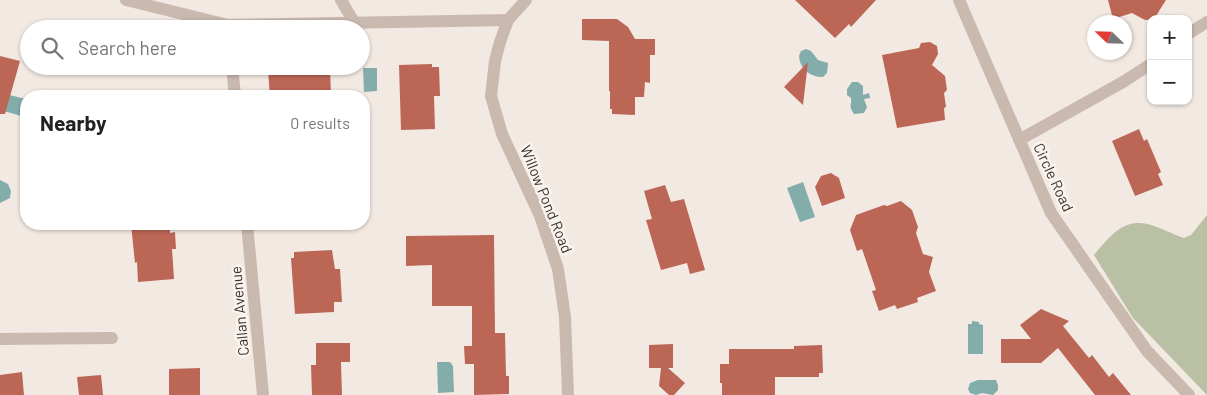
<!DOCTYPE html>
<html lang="en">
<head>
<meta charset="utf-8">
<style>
	:root { --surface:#fff; --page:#f6f6f6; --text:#222; --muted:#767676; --line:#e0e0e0 }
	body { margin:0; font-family:Barlow,sans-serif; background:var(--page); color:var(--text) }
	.controls { position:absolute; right:15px; top:15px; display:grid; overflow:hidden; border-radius:10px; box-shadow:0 1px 4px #0004 }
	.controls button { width:45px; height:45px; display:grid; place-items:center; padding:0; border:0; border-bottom:1px solid var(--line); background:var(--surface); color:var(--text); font:25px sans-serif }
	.compass { position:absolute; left:1087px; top:15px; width:45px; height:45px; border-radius:50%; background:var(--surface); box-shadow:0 1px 4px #0004; rotate:293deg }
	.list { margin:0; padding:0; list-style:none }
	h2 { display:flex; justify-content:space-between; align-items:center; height:65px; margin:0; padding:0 20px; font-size:21px }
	h2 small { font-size:16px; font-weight:400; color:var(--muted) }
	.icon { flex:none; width:28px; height:28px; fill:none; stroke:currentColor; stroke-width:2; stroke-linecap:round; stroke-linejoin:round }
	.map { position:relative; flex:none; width:1207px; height:395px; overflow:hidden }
	.search { position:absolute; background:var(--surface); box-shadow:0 1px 4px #0004; left:20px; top:20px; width:350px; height:55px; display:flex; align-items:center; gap:12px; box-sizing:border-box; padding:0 18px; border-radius:28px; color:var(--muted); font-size:19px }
	.panel { position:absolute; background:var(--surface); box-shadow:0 1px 4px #0004; left:20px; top:90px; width:350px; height:140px; border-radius:20px }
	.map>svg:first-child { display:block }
</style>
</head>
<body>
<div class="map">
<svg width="1207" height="395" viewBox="0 0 1207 395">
	<rect width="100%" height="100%" fill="#f2e9e2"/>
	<!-- green -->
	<path fill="#b9c0a3" d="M 1207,215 L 1207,395 L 1133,318 L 1094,255 C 1106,241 1119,223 1138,223 C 1151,222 1171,234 1184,238 L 1191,235 Z"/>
	<!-- water -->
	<path fill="#83adab" d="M 806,49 L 811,51 L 818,60 L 828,63 L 827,73 L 823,77 C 810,77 800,69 799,56 L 801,51 Z
		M 363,68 L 377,68 L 377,91 L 364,92 Z
		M 852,82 L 858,82 L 863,86 L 863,95 L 869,93 L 870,98 L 864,99 L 867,107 L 864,113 L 854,114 C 848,106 852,105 851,98 L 847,95 L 847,89 Z
		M 1,93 L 26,99 L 26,115 L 25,117 L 0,110 Z
		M 0,180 L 8,184 L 11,191 L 10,198 L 0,203 Z
		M 803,182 L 815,217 L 800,222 L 787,188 Z
		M 972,321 L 979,322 L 979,324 L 983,325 L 983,354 L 968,354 L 968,324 L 972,324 Z
		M 437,362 L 450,362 L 453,366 L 454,392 L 438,393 Z
		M 978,380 L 996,380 L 998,385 L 998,390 L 993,395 L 982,393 L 976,395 L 970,393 L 968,389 L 970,383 Z"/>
	<!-- building -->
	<path fill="#bc6756" d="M 795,0 L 876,0 L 851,27 L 849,24 L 835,38 Z
		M 1108,0 L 1166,0 L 1154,19 L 1145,20 L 1132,13 L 1113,19 Z
		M 582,19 L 617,19 L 628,27 L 635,39 L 655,39 L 655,55 L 650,55 L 650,83 L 645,82 L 644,97 L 635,97 L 635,115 L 612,114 L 612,109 L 610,109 L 610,91 L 609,91 L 609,41 L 582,40 Z
		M 930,42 L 937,46 L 938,54 L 932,65 L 945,76 L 947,90 L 944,93 L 946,107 L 944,108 L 945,120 L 897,128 L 882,55 L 919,48 L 921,43 Z
		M 0,56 L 20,61 L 5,114 L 0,114 Z
		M 808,62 L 803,105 L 784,87 Z
		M 432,64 L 432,67 L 439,67 L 440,96 L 434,96 L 435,129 L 401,130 L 399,65 Z
		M 330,66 L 331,96 L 270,96 L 268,71 L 286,70 L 286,68 Z
		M 1139,129 L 1144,141 L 1147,139 L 1161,172 L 1158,174 L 1163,185 L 1135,196 L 1112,141 Z
		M 831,173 L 839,178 L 845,198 L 822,206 L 815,187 L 821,176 Z
		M 665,185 L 671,202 L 684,199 L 705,270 L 690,274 L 687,263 L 661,270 L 646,220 L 652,219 L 644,191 Z
		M 901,201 L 912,210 L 918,227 L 916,233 L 923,254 L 933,257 L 929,272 L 936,291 L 917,298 L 918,302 L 897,309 L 895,305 L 879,311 L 872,291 L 876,290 L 862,249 L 857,251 L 850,230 L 856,215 L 884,205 L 887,206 Z
		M 131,224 L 170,224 L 170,233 L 175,232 L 176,249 L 172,249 L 174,279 L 138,282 L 137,262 L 135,263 Z
		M 494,235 L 495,333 L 505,333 L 506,376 L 509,376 L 509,394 L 474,395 L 474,364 L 465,364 L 464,346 L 472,346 L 472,306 L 432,306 L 432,265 L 406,266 L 406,236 Z
		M 332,250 L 335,269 L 340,269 L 342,302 L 334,302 L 334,312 L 295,314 L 291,258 L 294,258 L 294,252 Z
		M 1041,309 L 1069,321 L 1063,326 L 1089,358 L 1092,355 L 1109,377 L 1113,373 L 1131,395 L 1095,395 L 1058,348 L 1041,363 L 1001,363 L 1001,339 L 1031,339 L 1020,325 Z
		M 316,343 L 350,343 L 350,362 L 341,362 L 342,395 L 312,395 L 311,365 L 316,365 Z
		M 673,344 L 673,368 L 668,368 L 685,383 L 674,395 L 669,395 L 659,386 L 661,368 L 649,368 L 649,345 Z
		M 822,345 L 823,373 L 819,373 L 819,377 L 775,377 L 775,395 L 722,395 L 722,383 L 720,383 L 720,364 L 729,364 L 729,349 L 794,349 L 794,346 Z
		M 200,368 L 200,395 L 169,395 L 169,369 Z
		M 22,372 L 24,395 L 0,395 L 0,375 Z
		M 101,375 L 103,395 L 79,395 L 77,377 Z"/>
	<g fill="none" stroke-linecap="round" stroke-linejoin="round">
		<!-- minor -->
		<path stroke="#cab9af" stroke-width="12" d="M 126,0 L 228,25 L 508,20
			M 341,0 L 355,24
			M 526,0 L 508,20 L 500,42 L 495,61 L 491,96 L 502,134 L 540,216 L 558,269 L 565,317 L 568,395
			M 959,0 L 1051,213 L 1147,351 L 1189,395
			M 1188,34 L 1207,22
			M 232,66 L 235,96
			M 1019,140 L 1123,82 L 1151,64
			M 247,224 L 263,395
			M 0,339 L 112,338"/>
	</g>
	<g text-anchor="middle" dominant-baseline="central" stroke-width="5" stroke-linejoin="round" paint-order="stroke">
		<!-- street labels -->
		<g font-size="15" fill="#392f2c" stroke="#faf4ef">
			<text transform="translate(1054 177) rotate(65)">Circle Road</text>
			<text transform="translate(547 199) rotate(68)">Willow Pond Road</text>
			<text transform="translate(239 311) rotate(-95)">Callan Avenue</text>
		</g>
	</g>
</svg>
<div class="controls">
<button>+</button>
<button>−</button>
</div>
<svg class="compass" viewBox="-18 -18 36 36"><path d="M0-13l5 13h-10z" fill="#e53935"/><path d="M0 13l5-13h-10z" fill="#767676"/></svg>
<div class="search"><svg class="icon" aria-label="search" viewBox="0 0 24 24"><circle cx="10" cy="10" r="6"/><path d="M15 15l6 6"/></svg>Search here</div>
<section class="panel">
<h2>Nearby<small>0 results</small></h2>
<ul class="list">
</ul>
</section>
</div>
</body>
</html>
